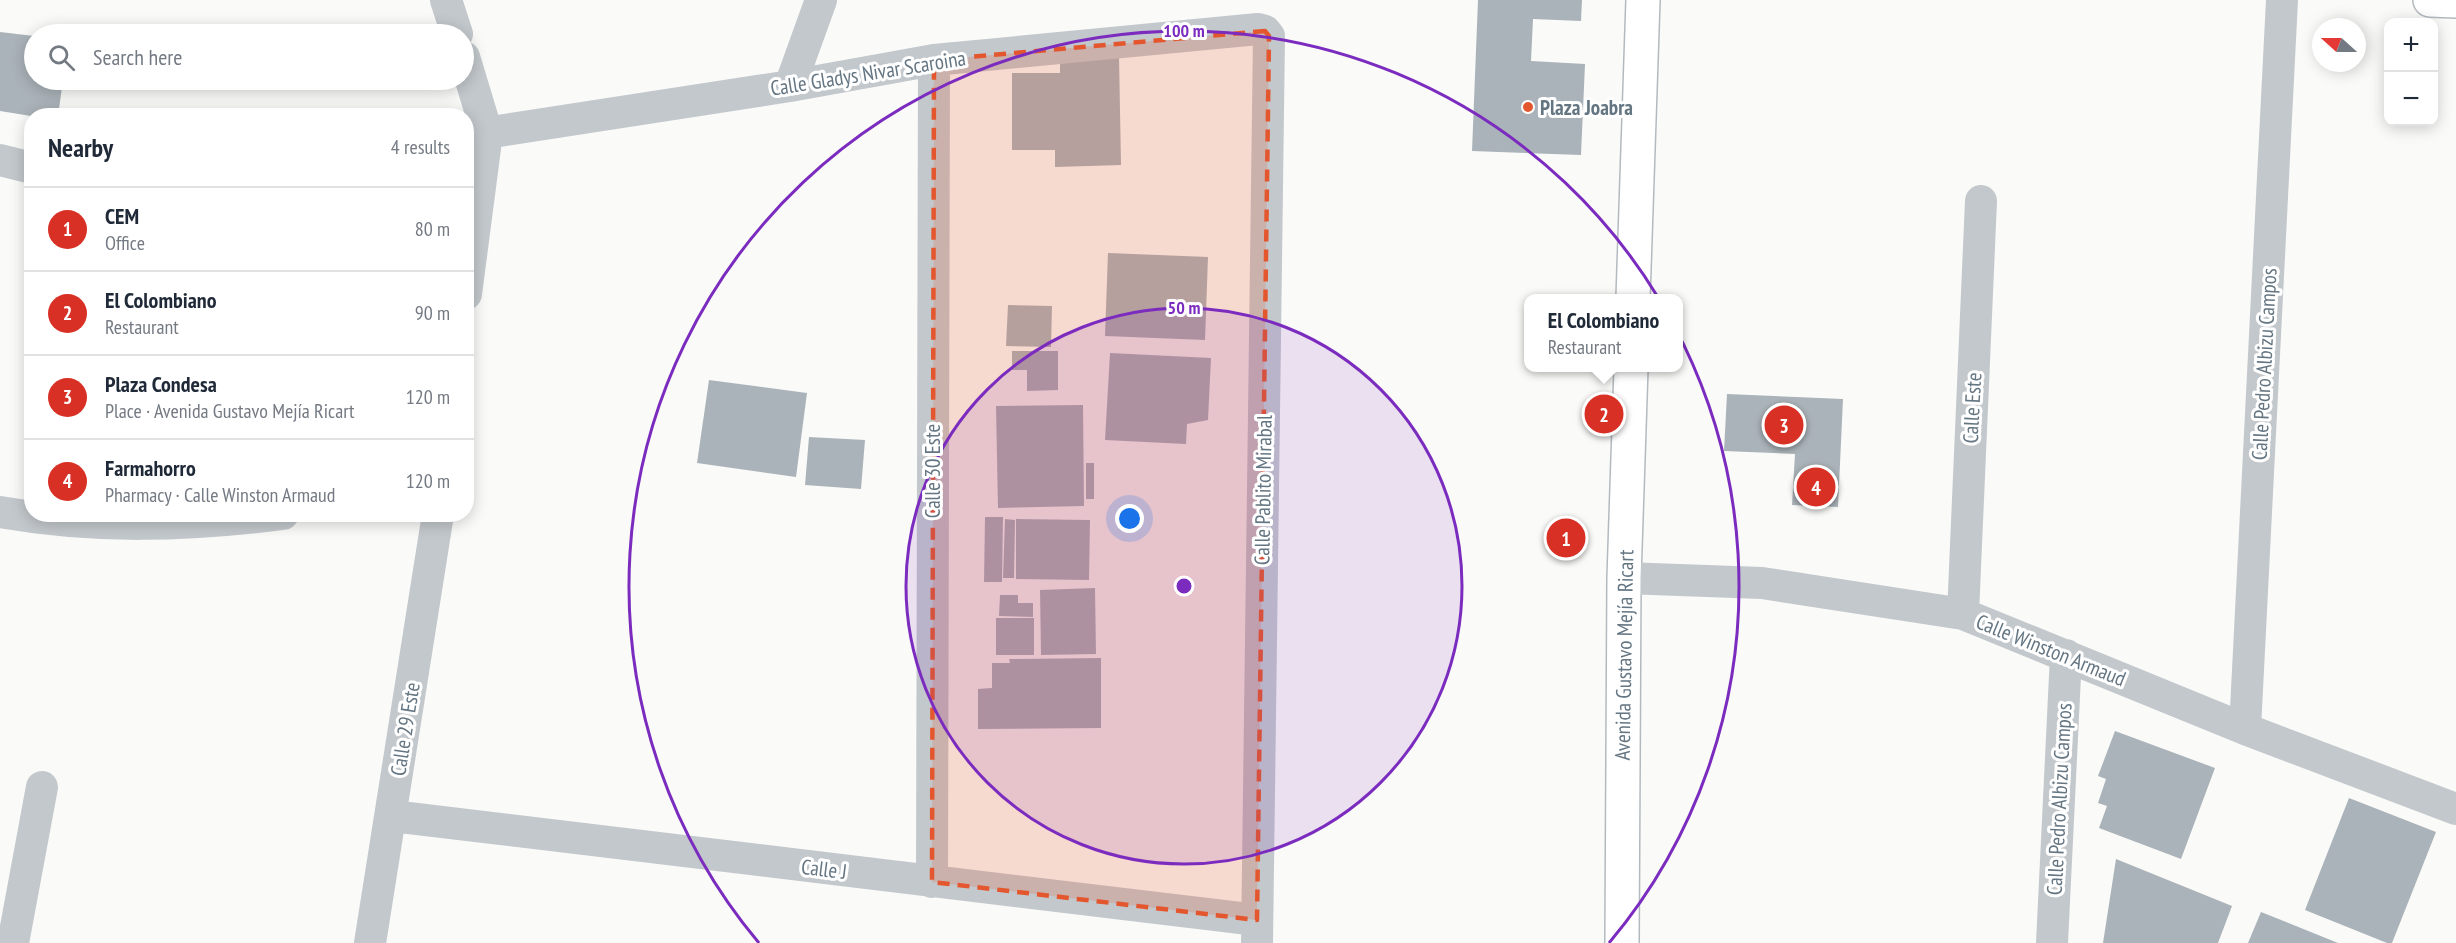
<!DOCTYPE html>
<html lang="en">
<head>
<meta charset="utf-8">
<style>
	:root { --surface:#fff; --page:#f6f6f7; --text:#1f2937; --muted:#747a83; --line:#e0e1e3; --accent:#d93025 }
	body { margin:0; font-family:"PT Sans Narrow",sans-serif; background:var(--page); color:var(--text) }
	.controls { position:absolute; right:18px; top:18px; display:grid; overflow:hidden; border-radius:12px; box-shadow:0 3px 15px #0003 }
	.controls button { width:54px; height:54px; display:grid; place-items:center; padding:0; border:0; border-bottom:2px solid var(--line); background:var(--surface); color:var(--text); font:30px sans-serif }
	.compass { position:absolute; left:2312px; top:18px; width:54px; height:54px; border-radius:50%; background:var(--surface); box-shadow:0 3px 15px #0003; rotate:291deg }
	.you { position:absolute; left:1130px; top:519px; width:21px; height:21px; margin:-15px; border:4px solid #fff; border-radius:50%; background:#1a73e8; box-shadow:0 0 0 9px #1a73e833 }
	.badge { display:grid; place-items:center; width:39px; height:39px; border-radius:50%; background:var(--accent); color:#fff; font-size:20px; font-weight:700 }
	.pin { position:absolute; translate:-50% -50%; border:3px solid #fff; box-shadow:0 2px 6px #0006 }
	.popup { position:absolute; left:1524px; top:294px; width:159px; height:78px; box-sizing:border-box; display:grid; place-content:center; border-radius:12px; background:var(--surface); filter:drop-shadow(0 2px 4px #0005); font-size:20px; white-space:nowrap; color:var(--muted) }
	.popup b { font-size:22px; color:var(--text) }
	.popup::after { content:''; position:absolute; left:50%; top:100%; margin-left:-12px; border:12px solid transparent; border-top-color:var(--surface) }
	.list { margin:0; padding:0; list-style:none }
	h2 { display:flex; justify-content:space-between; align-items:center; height:78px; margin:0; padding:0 24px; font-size:26px }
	h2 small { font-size:20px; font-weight:400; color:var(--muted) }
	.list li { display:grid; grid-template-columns:39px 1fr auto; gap:18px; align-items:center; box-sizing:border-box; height:84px; padding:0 24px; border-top:2px solid var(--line) }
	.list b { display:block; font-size:22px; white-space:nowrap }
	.list p { margin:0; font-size:20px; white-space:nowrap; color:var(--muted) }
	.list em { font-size:20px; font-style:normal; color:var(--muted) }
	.icon { flex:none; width:33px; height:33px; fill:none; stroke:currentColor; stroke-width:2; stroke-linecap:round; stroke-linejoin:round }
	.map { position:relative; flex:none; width:2456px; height:943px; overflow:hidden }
	.search { position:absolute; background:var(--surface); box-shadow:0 3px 15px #0003; left:24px; top:24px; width:450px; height:66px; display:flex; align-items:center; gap:15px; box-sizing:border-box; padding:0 21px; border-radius:33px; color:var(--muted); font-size:22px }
	.panel { position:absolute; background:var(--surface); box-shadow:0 3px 15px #0003; left:24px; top:108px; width:450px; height:414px; border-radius:24px }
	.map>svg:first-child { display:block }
</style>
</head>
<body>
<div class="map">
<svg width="2456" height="943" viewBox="0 0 2456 943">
	<rect width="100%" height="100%" fill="#fafaf8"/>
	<!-- building -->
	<path fill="#aab3b9" d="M 1478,0 L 1582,0 L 1581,21 L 1533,19 L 1531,61 L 1585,64 L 1581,155 L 1472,151 Z
		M 0,32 L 34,36 L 34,80 L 63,80 L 58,116 L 31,116 L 0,111 Z
		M 1119,56 L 1121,165 L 1055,167 L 1055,150 L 1012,150 L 1012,73 L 1060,73 L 1060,57 Z
		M 1108,253 L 1208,257 L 1205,340 L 1105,336 Z
		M 1008,305 L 1052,306 L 1051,347 L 1006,346 Z
		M 1012,351 L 1058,351 L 1058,390 L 1027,391 L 1027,370 L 1012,370 Z
		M 1110,353 L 1211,358 L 1208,420 L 1187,424 L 1186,444 L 1105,440 Z
		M 709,380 L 807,393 L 796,477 L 697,463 Z
		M 1727,394 L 1843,399 L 1838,507 L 1792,505 L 1795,454 L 1724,451 Z
		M 1083,405 L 1084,506 L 998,508 L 996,406 Z
		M 809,437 L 865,440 L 861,489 L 805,485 Z
		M 1086,463 L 1094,463 L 1094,499 L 1086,499 Z
		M 985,517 L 1003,517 L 1002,582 L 984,582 Z
		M 1005,519 L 1015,520 L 1014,578 L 1003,578 Z
		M 1016,519 L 1090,520 L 1089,580 L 1016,579 Z
		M 1095,588 L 1096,654 L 1041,655 L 1040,590 Z
		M 1000,595 L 1018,595 L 1018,603 L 1033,603 L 1033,617 L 999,616 Z
		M 996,618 L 1034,618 L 1034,655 L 996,655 Z
		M 1101,658 L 1101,728 L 978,729 L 978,689 L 992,688 L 992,663 L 1010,663 L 1009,659 Z
		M 2115,731 L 2215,768 L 2181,859 L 2099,828 L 2107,806 L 2098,803 L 2106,779 L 2098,776 Z
		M 2349,798 L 2436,832 L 2392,943 L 2387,943 L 2305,910 Z
		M 2116,859 L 2232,906 L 2218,943 L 2103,943 Z
		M 2261,912 L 2338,943 L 2248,943 Z"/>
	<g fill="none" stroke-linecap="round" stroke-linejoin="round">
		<!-- secondary casing -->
		<g stroke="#b3babf" stroke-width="36">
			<path id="secondary" d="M 2430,0 L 2456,1
				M 1633,298 L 1643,0
				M 1622,943 L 1624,578 L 1631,368"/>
		</g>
		<!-- street -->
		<path stroke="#c3c8cc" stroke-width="32" d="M 446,0 L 457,34
			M 464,57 L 487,133 L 466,294
			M 790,86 L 821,0
			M 466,136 L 790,86 L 934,60 L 1258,29 L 1265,31 L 1269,36 L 1257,943
			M 0,160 L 32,168
			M 0,512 C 95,529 188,526 283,514
			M 1624,578 L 1762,583 L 1963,614 L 2245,729 L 2456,809
			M 1963,614 L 1981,201
			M 2245,729 L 2282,0
			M 392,816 L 1257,920
			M 932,882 L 934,60
			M 13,943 L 42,787
			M 370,943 L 438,514
			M 2052,943 L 2066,655"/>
		<!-- secondary -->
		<use href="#secondary" stroke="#fff" stroke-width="33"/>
	</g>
	<!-- marked area -->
	<path fill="#e4572e" fill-opacity="0.2" stroke="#e4572e" stroke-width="4.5" stroke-dasharray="12 8" stroke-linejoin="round" d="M 1265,31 L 1269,36 L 1257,920 L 932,882 L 934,60 Z"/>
	<!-- distance rings -->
	<circle cx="1184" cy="586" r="278" fill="#7b2cbf" fill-opacity=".12"/>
	<g fill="none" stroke="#7b2cbf" stroke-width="3">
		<circle cx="1184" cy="586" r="278"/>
		<path d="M759 943A555 555 0 1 1 1609 943"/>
	</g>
	<!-- markers -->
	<circle fill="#e4572e" stroke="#fff" stroke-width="2" cx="1528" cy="107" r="6"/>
	<g text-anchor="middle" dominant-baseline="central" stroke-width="6" stroke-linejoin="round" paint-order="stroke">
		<!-- street labels -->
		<g font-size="21" fill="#657683" stroke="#fff">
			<text transform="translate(868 73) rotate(-9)">Calle Gladys Nivar Scaroina</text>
			<text transform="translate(2264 364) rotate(-87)">Calle Pedro Albizu Campos</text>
			<text transform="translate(1972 408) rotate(-87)">Calle Este</text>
			<text transform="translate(932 471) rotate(-90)">Calle 30 Este</text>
			<text transform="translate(1263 490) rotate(-89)">Calle Pablito Mirabal</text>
			<text transform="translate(2051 650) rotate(22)">Calle Winston Armaud</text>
			<text transform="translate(1624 655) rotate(-89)">Avenida Gustavo Mejía Ricart</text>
			<text transform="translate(405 729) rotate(-81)">Calle 29 Este</text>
			<text transform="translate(2059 799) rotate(-87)">Calle Pedro Albizu Campos</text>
			<text transform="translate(824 869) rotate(7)">Calle J</text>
		</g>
		<!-- poi labels -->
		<g font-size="21" font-weight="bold" fill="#657683" stroke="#fff" text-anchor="start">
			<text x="1540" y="107">Plaza Joabra</text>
		</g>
	</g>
	<circle cx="1184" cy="586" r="9" fill="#7b2cbf" stroke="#fff" stroke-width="3"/>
	<g font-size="18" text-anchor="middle" font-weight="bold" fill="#7b2cbf" stroke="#fff" stroke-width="6" stroke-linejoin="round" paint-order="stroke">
		<text x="1184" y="37">100 m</text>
		<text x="1184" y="314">50 m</text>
	</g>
</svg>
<div class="controls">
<button>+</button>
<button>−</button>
</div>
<svg class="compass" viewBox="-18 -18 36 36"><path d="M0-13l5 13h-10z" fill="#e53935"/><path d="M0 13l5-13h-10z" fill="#747a83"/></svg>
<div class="you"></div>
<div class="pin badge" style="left:1566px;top:538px">1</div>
<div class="pin badge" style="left:1604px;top:414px">2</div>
<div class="popup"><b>El Colombiano</b>Restaurant</div>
<div class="pin badge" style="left:1784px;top:425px">3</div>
<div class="pin badge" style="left:1816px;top:487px">4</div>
<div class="search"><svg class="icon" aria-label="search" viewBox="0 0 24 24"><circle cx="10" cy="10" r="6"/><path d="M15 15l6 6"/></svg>Search here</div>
<section class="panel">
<h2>Nearby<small>4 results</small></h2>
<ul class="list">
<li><span class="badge">1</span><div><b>CEM</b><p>Office</p></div><em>80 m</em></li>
<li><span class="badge">2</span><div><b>El Colombiano</b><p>Restaurant</p></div><em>90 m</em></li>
<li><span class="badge">3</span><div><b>Plaza Condesa</b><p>Place · Avenida Gustavo Mejía Ricart</p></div><em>120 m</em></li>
<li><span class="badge">4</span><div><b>Farmahorro</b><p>Pharmacy · Calle Winston Armaud</p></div><em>120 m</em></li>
</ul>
</section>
</div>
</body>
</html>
